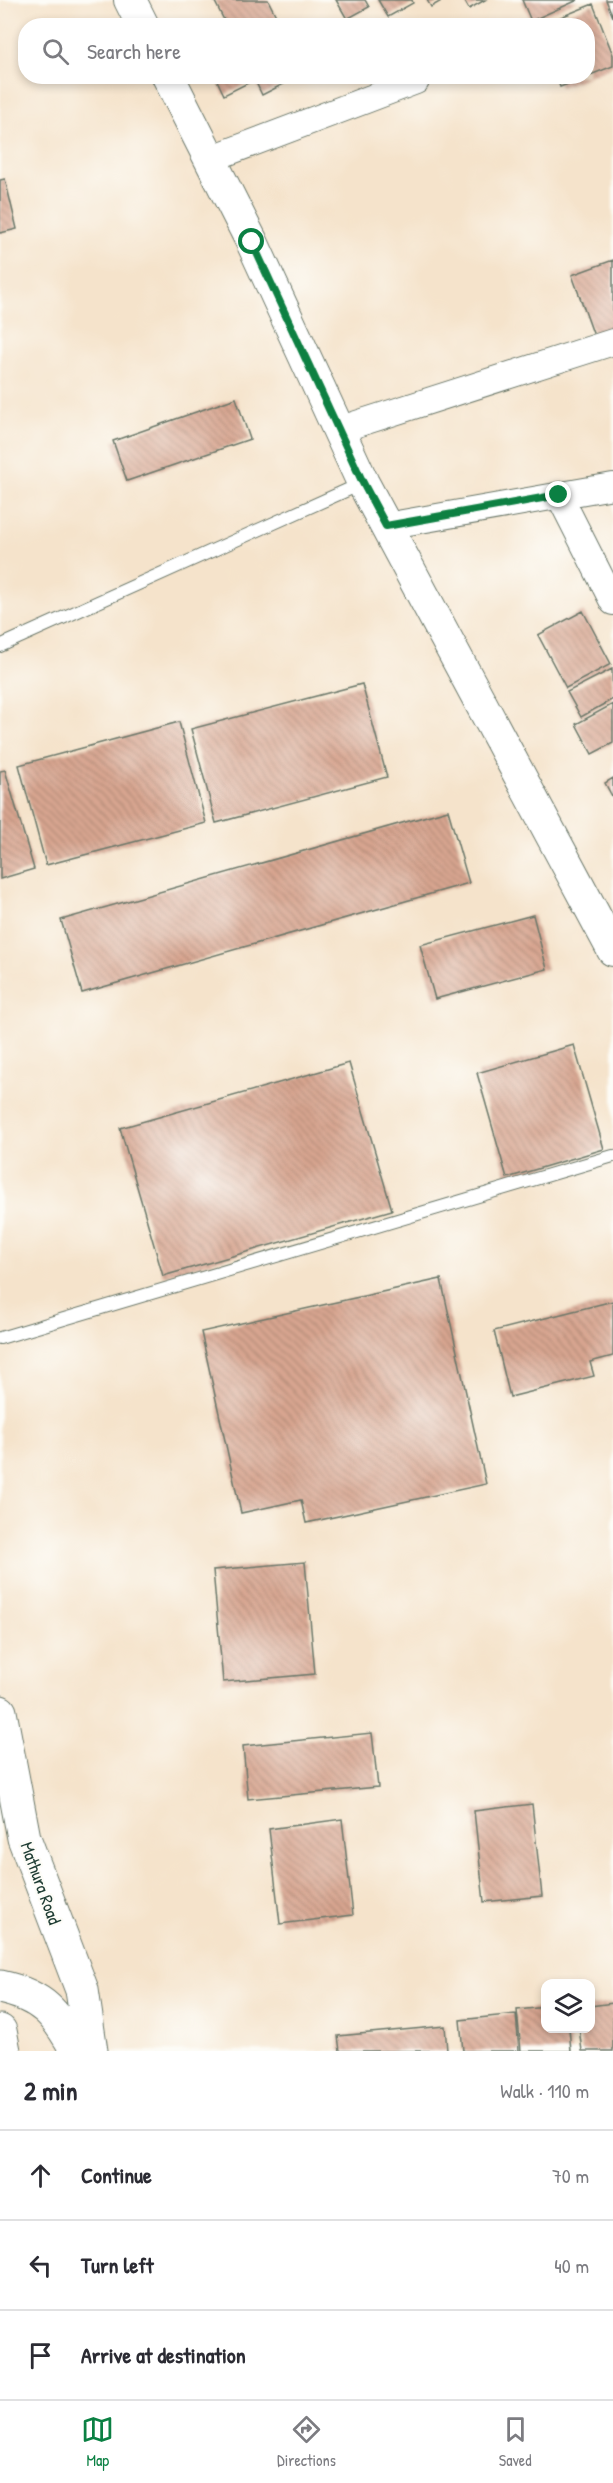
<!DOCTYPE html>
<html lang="en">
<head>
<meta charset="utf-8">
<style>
	:root { --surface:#fff; --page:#f2f2f3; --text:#2b2b33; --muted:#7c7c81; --line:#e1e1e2; --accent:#0b8043 }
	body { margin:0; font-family:"Patrick Hand",sans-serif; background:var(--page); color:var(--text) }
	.controls { position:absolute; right:18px; bottom:18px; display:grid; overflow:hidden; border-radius:12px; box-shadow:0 3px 9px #0003 }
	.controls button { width:54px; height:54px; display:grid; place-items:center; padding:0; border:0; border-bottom:2px solid var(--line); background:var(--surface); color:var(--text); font:30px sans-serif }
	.stop { position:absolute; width:18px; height:18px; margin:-14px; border:4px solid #0b8043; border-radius:50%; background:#fff }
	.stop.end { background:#0b8043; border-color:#fff; box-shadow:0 2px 6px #0008 }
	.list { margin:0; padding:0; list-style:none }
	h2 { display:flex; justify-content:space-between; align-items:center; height:78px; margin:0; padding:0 24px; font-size:26px }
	h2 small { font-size:20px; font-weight:400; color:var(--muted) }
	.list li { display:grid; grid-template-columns:39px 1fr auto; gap:18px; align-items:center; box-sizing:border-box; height:90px; padding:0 24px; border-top:2px solid var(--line) }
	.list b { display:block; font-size:22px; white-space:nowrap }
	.list em { font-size:20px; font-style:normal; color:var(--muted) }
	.icon { flex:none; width:33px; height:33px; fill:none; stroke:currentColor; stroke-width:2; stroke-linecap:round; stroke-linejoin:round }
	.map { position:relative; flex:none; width:613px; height:2051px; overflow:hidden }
	.search { position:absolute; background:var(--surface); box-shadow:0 3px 9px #0003; left:18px; right:18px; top:18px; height:66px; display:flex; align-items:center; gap:15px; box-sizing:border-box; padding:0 21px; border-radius:24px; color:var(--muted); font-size:22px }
	.sheet { height:348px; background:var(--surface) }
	nav { display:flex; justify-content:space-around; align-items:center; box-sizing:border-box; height:84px; border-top:2px solid var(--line); background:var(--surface); font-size:16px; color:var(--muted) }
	nav a { display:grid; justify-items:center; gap:3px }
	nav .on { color:var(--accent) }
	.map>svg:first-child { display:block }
</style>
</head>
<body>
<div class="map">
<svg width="613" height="2051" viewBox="0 0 613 2051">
	<defs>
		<pattern id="building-back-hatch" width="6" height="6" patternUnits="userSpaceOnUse" patternTransform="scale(1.5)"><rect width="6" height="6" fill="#d8a590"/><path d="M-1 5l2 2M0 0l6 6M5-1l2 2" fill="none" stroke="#af8876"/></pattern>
	</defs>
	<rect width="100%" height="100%" fill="#fdfcf7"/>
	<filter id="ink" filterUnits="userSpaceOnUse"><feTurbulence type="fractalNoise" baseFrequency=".0167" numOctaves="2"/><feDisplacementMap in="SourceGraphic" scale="12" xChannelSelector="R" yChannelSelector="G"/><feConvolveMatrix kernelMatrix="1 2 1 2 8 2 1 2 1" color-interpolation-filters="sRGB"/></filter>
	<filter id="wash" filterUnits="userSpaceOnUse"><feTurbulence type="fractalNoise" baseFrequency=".008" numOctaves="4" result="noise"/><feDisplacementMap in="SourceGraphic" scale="24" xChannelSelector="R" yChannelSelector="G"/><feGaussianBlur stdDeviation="1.35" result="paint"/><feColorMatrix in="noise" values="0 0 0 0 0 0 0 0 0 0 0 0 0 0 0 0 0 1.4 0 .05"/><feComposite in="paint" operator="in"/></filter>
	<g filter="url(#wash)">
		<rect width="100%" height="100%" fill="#f5e3cb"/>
		<g id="blocks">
			<!-- building -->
			<path fill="url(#building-back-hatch)" d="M 214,0 L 268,0 L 281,26 L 227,26 Z
				M 336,0 L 365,0 L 369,7 L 347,19 Z
				M 378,0 L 412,0 L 413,3 L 388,17 Z
				M 427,0 L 443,0 L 431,7 Z
				M 464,0 L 485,0 L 469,9 Z
				M 522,0 L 578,0 L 531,21 Z
				M 606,0 L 613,0 L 613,17 Z
				M 593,4 L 613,55 L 613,66 L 588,76 L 588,26 L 541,25 Z
				M 215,76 L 250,76 L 252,81 L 224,95 Z
				M 253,76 L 299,76 L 262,95 Z
				M 556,76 L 587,76 L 587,77 L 560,87 Z
				M 5,179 L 17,229 L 0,233 L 0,180 Z
				M 613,260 L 613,330 L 594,336 L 572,275 Z
				M 236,398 L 250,439 L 127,481 L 113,441 Z
				M 583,611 L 611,664 L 566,688 L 538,635 Z
				M 612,669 L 613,699 L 581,717 L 567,692 Z
				M 362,684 L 387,777 L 216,823 L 191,729 Z
				M 613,704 L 613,743 L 592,754 L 576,724 Z
				M 179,722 L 206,823 L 46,865 L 19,765 Z
				M 5,770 L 34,869 L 0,879 L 0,771 Z
				M 613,778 L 613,798 L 605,783 Z
				M 448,810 L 469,883 L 82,993 L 61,920 Z
				M 533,915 L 547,969 L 435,999 L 420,945 Z
				M 574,1045 L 604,1149 L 507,1178 L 477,1073 Z
				M 349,1063 L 392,1210 L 163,1276 L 120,1128 Z
				M 441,1279 L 486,1484 L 306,1523 L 301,1500 L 241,1513 L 201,1332 Z
				M 613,1301 L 613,1356 L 590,1362 L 594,1376 L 510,1397 L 494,1331 Z
				M 305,1562 L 315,1674 L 223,1682 L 213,1570 Z
				M 372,1733 L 378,1787 L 248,1799 L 243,1746 Z
				M 532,1804 L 542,1896 L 484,1902 L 474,1811 Z
				M 342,1819 L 353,1915 L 280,1924 L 269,1829 Z
				M 613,2003 L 613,2051 L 582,2051 L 579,2028 L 590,2028 L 590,2006 Z
				M 546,2007 L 546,2028 L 569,2028 L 571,2051 L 521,2051 L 517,2010 Z
				M 516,2014 L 519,2051 L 463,2051 L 460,2020 Z
				M 445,2026 L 447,2051 L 340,2051 L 338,2036 Z"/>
		</g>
	</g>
	<g filter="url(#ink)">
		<use href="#blocks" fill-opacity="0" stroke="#6a7769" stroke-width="1.5"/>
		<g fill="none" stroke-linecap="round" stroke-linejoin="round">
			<!-- service casing -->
			<g stroke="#6a7769" stroke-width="14">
				<path id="service" d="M 0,646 L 363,483
					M 0,1338 L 613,1156"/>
			</g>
			<!-- minor casing -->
			<g stroke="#6a7769" stroke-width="28">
				<path id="minor" d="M 210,159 L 416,81
					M 338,430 L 613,342
					M 559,495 L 613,602
					M 386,526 L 613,486"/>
			</g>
			<!-- tertiary casing -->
			<g stroke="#6a7769" stroke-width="34">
				<path id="tertiary" d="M 130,0 L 143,26
					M 168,76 L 252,242 L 363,483 L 613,950"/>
			</g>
			<!-- secondary casing -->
			<g stroke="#6a7769" stroke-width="35">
				<path id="secondary" d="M 0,1712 L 24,1838 L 82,1990 L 91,2051
					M 0,1987 C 43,1996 57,2014 77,2051"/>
			</g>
			<!-- trunk casing -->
			<g stroke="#6a7769" stroke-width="35">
				<path id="trunk" d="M 0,2031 L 4,2051"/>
			</g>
			<!-- service -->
			<use href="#service" stroke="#fff" stroke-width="12"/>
			<!-- minor -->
			<use href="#minor" stroke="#fff" stroke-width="26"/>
			<!-- tertiary -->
			<use href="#tertiary" stroke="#fff" stroke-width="32"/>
			<!-- secondary -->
			<use href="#secondary" stroke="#fff" stroke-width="33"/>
			<!-- trunk -->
			<use href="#trunk" stroke="#fff" stroke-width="33"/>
		</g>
	</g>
	<g fill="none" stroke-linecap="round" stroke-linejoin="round" filter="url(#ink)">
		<!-- route -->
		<path stroke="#0b8043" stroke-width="8" d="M 252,242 L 363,483 L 386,526 L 559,495"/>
	</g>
	<g text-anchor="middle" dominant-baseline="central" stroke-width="4.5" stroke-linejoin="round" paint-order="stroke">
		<!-- street labels -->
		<g font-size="18" fill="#1f3d34" stroke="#fdfcf7">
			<text transform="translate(41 1883) rotate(70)">Mathura Road</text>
		</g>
	</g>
</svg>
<div class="controls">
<button><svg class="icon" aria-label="layers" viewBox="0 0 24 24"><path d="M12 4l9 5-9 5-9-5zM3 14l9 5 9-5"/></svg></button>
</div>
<div class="stop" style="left:252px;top:242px"></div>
<div class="stop end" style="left:559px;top:495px"></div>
<div class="search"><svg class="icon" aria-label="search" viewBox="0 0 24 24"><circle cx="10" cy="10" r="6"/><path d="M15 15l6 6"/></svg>Search here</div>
</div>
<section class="sheet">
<h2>2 min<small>Walk · 110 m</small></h2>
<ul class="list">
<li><svg class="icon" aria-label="ahead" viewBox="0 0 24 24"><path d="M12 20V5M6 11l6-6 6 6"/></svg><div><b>Continue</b></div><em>70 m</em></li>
<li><svg class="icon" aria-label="left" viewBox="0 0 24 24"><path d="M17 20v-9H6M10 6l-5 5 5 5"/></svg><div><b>Turn left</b></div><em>40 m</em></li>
<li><svg class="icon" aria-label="arrive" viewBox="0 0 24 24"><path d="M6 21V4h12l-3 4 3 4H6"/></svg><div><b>Arrive at destination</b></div></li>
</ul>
</section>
<nav>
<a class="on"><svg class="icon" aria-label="map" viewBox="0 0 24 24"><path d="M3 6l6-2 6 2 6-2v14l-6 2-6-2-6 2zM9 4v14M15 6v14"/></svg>Map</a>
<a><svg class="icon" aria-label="directions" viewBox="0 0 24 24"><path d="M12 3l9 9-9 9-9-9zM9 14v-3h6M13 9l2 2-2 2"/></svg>Directions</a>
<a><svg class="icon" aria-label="saved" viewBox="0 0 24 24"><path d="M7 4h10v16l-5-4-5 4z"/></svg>Saved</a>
</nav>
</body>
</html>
